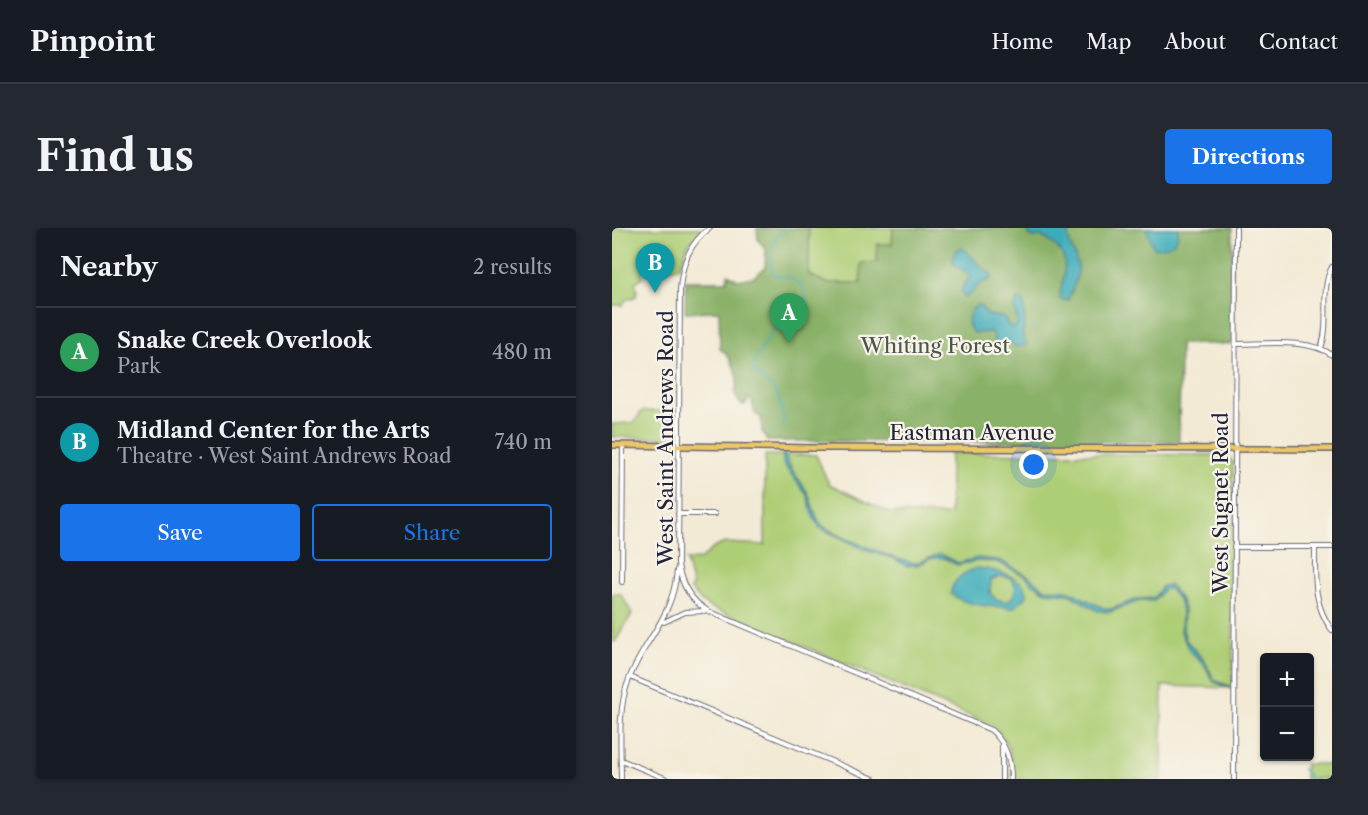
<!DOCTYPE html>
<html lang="en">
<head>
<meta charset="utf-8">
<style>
	:root { --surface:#171b24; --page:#242831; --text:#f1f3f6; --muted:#9ea1a6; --line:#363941; --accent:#1a73e8 }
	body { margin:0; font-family:"Libre Caslon Text",serif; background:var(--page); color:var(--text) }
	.controls { position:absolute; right:18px; bottom:18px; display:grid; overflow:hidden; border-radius:6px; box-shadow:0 2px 4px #0004 }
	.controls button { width:54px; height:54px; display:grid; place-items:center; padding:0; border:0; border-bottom:2px solid var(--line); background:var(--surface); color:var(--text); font:30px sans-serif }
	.you { position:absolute; left:422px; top:237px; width:21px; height:21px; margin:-15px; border:4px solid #fff; border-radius:50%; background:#1a73e8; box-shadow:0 0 0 9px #1a73e833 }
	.badge { display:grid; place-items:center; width:39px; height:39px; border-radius:50%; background:var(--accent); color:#fff; font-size:20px; font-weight:700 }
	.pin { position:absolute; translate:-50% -50px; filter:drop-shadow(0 2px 3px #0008) }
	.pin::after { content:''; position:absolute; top:32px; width:21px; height:18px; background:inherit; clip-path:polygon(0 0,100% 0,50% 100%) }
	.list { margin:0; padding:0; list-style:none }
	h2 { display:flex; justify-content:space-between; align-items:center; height:78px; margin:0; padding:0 24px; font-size:26px }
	h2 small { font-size:20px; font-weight:400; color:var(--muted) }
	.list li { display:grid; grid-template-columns:39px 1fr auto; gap:18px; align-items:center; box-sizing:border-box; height:90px; padding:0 24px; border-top:2px solid var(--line) }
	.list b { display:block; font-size:22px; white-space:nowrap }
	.list p { margin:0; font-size:20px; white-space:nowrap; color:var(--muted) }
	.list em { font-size:20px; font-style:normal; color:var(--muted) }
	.actions { display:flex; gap:12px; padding:18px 24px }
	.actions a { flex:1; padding:14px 0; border:2px solid var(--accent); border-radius:6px; text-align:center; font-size:21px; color:var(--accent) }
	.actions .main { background:var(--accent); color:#fff }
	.map { position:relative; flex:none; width:720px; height:551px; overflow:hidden; border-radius:6px }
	header { display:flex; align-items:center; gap:36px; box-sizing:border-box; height:84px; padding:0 30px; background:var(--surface); border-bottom:2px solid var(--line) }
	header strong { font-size:28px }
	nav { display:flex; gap:33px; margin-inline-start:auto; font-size:21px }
	.intro { display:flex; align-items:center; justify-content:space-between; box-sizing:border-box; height:144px; padding:0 36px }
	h1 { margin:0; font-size:42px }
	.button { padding:15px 27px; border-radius:6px; background:var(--accent); color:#fff; font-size:21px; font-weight:700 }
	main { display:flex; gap:36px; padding:0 36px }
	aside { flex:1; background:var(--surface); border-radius:6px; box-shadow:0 2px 4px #0004 }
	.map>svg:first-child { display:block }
</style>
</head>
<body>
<header>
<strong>Pinpoint</strong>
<nav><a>Home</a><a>Map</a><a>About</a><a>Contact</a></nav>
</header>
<div class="intro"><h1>Find us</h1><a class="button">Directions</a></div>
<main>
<aside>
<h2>Nearby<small>2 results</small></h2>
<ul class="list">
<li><span class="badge" style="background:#2e9e5b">A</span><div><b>Snake Creek Overlook</b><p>Park</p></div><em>480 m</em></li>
<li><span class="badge" style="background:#0f9aa8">B</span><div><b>Midland Center for the Arts</b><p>Theatre · West Saint Andrews Road</p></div><em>740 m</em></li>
</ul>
<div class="actions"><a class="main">Save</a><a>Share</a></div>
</aside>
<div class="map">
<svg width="720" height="551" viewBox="0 0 720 551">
	<rect width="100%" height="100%" fill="#f7f3e8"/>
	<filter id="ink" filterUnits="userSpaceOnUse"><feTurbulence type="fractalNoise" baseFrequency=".0167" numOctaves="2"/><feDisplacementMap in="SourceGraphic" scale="12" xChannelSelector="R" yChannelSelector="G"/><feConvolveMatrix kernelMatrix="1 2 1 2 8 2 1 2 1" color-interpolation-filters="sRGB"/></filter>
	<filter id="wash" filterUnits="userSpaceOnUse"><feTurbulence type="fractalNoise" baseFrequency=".008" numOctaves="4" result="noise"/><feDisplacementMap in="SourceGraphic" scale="24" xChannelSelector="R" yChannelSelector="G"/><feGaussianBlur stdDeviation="1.35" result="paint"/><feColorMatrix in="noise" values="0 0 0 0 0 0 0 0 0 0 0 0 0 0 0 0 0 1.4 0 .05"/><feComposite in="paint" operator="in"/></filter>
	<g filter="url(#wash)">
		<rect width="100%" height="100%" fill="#f3ead5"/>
		<!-- green -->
		<path fill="#aece76" stroke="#687858" stroke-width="1.5" d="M 0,0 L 92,0 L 76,17 L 67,40 L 56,40 L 55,30 L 45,30 L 43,44 L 42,34 L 33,33 L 30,49 L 23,55 L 25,62 L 24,68 L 12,73 L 11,77 L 0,77 Z
			M 197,0 L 281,0 L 281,16 L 250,55 L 214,55 L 197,47 Z
			M 30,183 L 59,183 L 59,206 L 57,207 L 57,210 L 0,209 L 0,196 L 22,195 Z
			M 338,225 L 604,227 L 616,229 L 621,234 L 621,460 L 550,458 L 550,551 L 400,551 C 400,525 398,516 380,497 L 98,379 L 90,374 L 78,360 L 81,359 L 74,332 L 89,331 L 101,320 L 113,315 L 153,317 L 153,227 L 204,227 L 217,256 L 278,285 L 335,287 L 338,286 Z
			M 0,366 L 9,366 L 20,386 L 3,414 L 0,412 Z
			M 693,536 L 720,536 L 720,551 L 693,551 Z"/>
		<!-- forest -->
		<path fill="#8ab167" stroke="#566a51" stroke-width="1.5" d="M 145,0 L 197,0 L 197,47 L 214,55 L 249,55 L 249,35 L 265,34 L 265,16 L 280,16 L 281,0 L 620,0 L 620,116 L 568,116 L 567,214 L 155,213 L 153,207 L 150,204 L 149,189 L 143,186 L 140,173 L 136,170 L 135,175 L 131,177 C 127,174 124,170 123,165 C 123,162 125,157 125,155 C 126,144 117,125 108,121 L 107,83 L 73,84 L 74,53 L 115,53 L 116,46 L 126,52 L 141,49 L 153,40 L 154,21 L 146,12 Z"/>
		<!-- water -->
		<path fill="#3dacb9" stroke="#30677a" stroke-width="1.5" fill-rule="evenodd" d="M 417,0 L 457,0 C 452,15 466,26 466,41 C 466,51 460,63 456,72 L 449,72 C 447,65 449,60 451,52 C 456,27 450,20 429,8 L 421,9 L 417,7 Z
			M 534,0 L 566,0 C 568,16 556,20 542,20 Z
			M 350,20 C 361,28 367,40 380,47 L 378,52 C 364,54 363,64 353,70 L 349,63 L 353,55 L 359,49 L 357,46 L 342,36 L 341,29 L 344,22 Z
			M 407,72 L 412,75 L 413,100 L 410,105 L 415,117 L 405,119 L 395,113 L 382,120 L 382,107 L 379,104 L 362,105 C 352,96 357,84 365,77 L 368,77 L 375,87 L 391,89 L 398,99 L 402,100 L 406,96 L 403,81 L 404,74 Z
			M 170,226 L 173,226 C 176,240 187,250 194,262 C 201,272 201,287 209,296 C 216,305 292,335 303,335 C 312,334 320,327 329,326 L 346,335 L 365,330 L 387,332 L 415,347 L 433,361 L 455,362 L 494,381 L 500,381 L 524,371 L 542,370 L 550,358 L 558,357 L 568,370 L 572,380 L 571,402 L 574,412 L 593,433 L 602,452 L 618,458 L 620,461 L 602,454 L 591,435 L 577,422 L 569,404 L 570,384 L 568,374 L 558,361 L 552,361 L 542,373 L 527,373 L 498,384 L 486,383 L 457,366 L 434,364 L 420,355 L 414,348 L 385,334 L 365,333 L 345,337 L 332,330 L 324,330 L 317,331 L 306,337 L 294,338 L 283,331 L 256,323 L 208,300 L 201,288 L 195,267 L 172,237 Z
			M 367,340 C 381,341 417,350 415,368 L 403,379 L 399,380 C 379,378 356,379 339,366 C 338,354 355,341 367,340 ZM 388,348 L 399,350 L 404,360 L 401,368 L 396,374 L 384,371 L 378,365 L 379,352 Z"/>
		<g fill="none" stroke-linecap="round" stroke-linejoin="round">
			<!-- stream -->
			<path stroke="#3dacb9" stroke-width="1.5" d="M 172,199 C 172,189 169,173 164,164 C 159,158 148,150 142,142 L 143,132 L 162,101 L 187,101 L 191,95 L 190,82 L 186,80 L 176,81 L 172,78 L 173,72 L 181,68 L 195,72 C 195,57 177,45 163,48 C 155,33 158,8 175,0
				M 690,540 L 699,551"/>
		</g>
	</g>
	<g filter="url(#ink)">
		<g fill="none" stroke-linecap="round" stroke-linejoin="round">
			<!-- street casing -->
			<g stroke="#6b6871" stroke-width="6">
				<path id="street" d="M 98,0 C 77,15 70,36 68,61 L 66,336 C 69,357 78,372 96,383 L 379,502 C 394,515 399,532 399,551
					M 624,116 C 652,116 697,110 720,127
					M 709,120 C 719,94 707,63 720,39
					M 66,286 L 103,286
					M 622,319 L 720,319
					M 703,319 C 703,349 701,377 720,402
					M 10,354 L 11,217
					M 52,394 L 73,384 L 93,383
					M 18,449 L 262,551
					M 390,516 L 390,551
					M 9,532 L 55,551
					M 9,551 C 9,518 5,482 17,451 C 33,410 61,390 65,342
					M 622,551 L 624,0"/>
			</g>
			<!-- primary casing -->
			<g stroke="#6b6871" stroke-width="8">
				<path id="primary" d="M 0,217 L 204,220 L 720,221"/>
			</g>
			<!-- street -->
			<use href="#street" stroke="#fff" stroke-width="4"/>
			<!-- primary -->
			<use href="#primary" stroke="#ebc669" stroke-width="5"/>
		</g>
	</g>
	<g text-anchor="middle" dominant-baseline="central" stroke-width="4.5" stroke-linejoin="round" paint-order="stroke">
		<!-- park labels -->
		<g font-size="21" fill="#4c564d" stroke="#f7f3e8">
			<text x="323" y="117">Whiting Forest</text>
		</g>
		<!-- street labels -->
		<g font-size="21" fill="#22223b" stroke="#f7f3e8">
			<text x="360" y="204">Eastman Avenue</text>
			<text transform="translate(53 210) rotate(-90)">West Saint Andrews Road</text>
			<text transform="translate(608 275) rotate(-90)">West Sugnet Road</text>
		</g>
	</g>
</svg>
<div class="controls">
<button>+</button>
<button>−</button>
</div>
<div class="you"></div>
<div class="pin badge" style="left:177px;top:115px;background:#2e9e5b">A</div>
<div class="pin badge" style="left:43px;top:65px;background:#0f9aa8">B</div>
</div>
</main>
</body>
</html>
